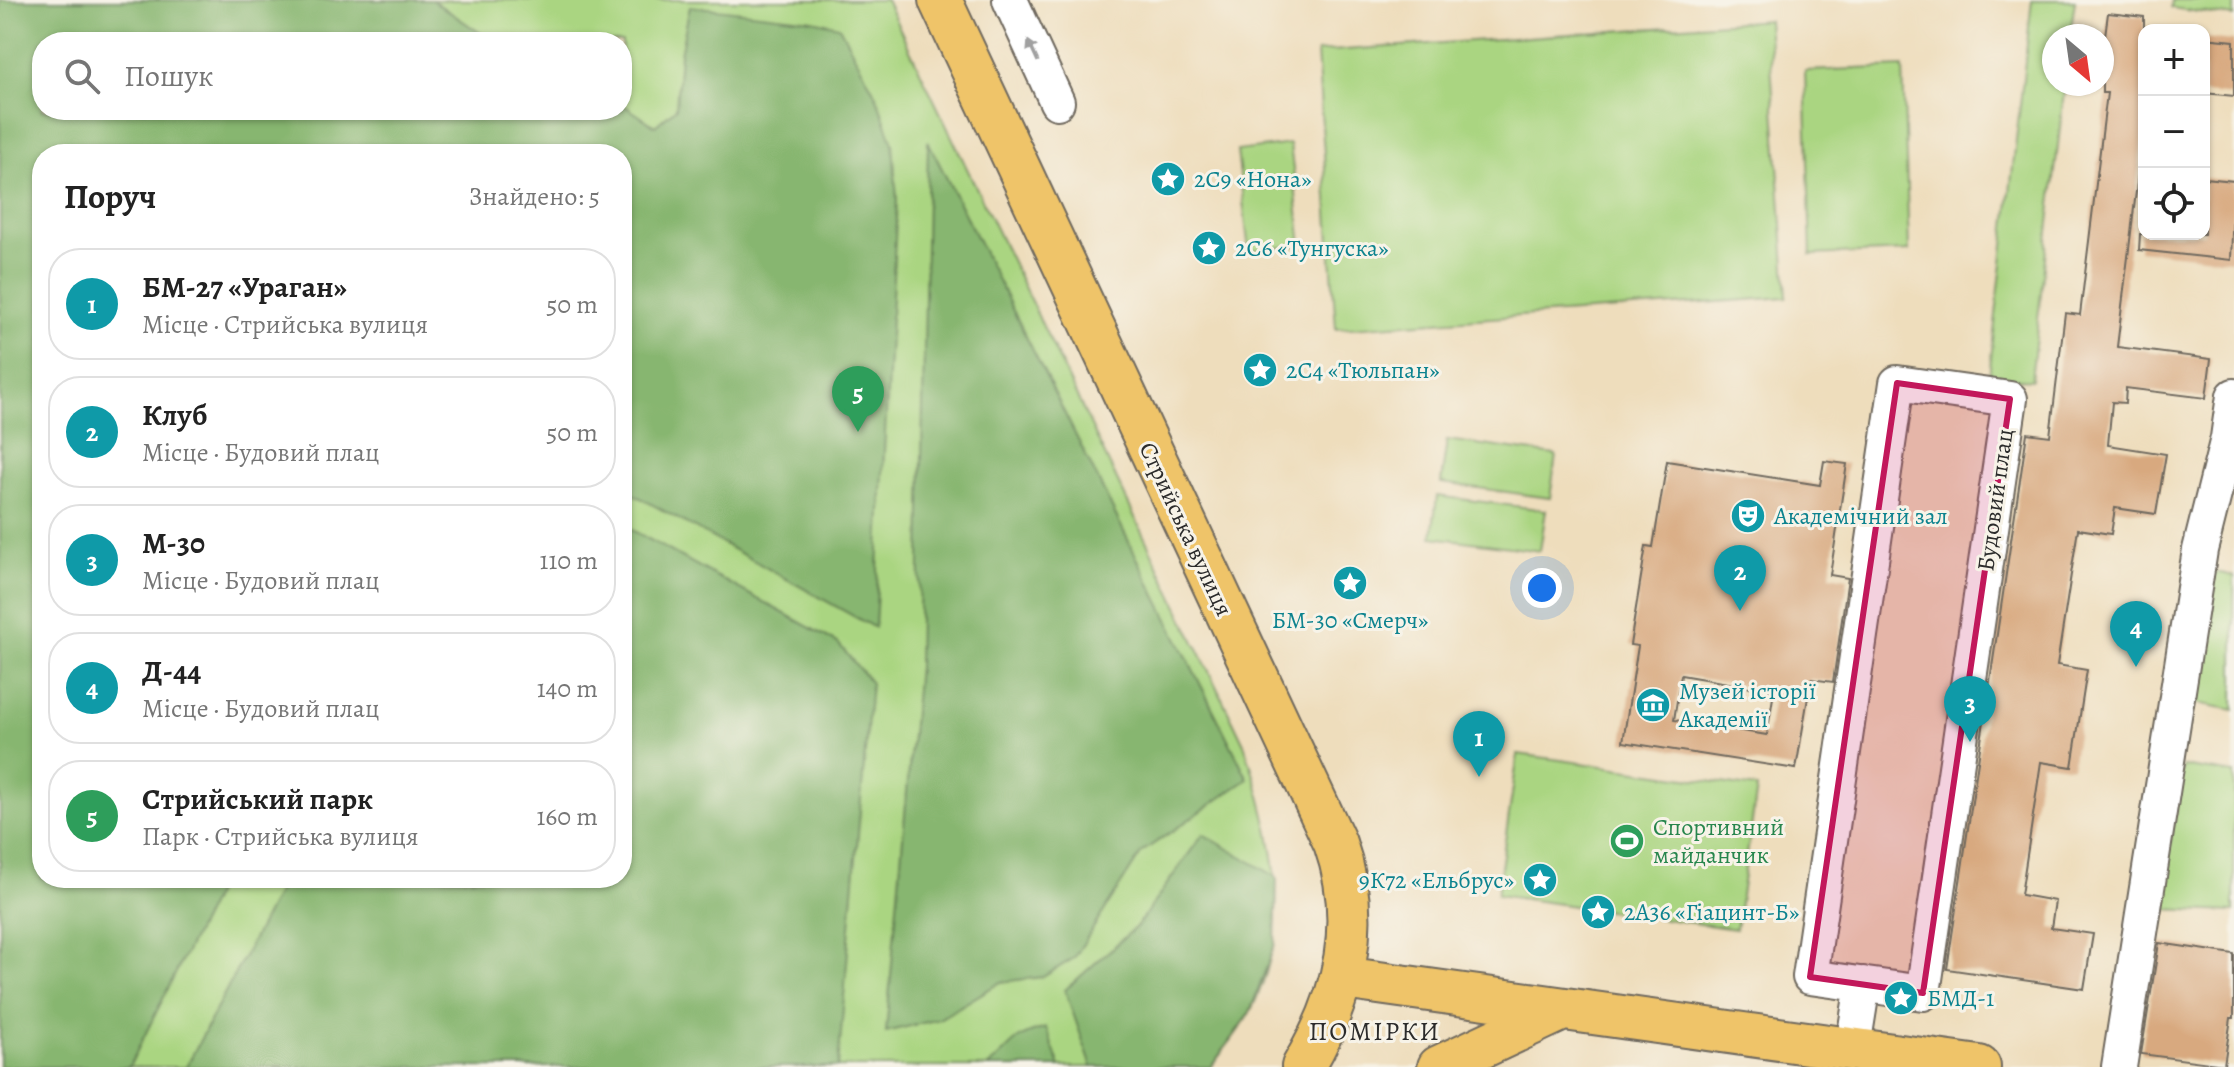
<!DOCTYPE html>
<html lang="uk">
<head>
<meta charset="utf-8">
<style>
	:root { --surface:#fff; --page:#f6f6f6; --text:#222; --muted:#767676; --line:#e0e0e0; --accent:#c8321e }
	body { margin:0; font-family:Alegreya,serif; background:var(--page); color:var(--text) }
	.controls { position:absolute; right:24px; top:24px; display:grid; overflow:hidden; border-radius:16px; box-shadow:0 2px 6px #0004 }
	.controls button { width:72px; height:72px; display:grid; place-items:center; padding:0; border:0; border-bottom:2px solid var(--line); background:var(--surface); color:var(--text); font:40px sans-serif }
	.compass { position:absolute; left:2042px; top:24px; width:72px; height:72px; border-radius:50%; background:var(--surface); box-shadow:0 2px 6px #0004; rotate:151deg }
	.you { position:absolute; left:1542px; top:588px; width:28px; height:28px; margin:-20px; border:6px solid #fff; border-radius:50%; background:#1a73e8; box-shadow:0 0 0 12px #1a73e833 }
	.badge { display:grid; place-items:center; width:52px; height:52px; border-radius:50%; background:var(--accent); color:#fff; font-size:26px; font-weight:700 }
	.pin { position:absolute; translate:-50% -66px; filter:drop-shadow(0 2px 4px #0008) }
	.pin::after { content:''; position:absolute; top:42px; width:28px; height:24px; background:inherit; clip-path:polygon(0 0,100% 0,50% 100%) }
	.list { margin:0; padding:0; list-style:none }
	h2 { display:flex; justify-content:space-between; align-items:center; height:104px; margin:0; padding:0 32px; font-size:34px }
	h2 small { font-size:26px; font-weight:400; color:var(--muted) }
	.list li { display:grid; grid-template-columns:52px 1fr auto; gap:24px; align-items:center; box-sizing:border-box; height:112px; margin:0 16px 16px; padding:0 16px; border:2px solid var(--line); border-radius:32px }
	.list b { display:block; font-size:30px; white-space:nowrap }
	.list p { margin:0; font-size:26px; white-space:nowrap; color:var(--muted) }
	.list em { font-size:26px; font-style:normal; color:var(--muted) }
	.icon { flex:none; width:44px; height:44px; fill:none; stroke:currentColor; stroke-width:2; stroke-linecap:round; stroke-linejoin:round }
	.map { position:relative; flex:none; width:2234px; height:1067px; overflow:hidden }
	.search { position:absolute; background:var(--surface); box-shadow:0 2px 6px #0004; left:32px; top:32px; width:600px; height:88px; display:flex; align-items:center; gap:20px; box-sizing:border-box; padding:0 28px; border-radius:32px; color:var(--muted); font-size:30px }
	.panel { position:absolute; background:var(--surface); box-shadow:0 2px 6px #0004; left:32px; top:144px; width:600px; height:744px; border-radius:32px }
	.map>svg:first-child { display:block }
</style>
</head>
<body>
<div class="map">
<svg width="2234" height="1067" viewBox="0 0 2234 1067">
	<rect width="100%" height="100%" fill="#f7f3e8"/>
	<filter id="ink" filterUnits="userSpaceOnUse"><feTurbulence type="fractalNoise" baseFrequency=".0125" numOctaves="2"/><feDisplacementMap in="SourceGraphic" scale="16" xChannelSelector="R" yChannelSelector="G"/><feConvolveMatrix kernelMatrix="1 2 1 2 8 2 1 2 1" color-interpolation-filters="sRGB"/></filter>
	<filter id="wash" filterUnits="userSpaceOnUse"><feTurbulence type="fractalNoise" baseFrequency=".006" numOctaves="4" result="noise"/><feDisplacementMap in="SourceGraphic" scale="32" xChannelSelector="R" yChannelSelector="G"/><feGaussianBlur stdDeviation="1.8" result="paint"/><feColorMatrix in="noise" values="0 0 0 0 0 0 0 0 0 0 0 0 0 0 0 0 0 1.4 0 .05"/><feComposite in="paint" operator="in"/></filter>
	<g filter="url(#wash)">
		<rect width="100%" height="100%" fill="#eeddbc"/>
		<!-- green -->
		<path fill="#aad581" stroke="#6a8056" stroke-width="2" fill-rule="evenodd" d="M 0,0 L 886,0 L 1244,744 C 1274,832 1296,924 1250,1012 C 1240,1031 1224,1049 1211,1067 L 0,1067 ZM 42,42 L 622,42 L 622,110 L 42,110 ZM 42,154 L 622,154 L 622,878 L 42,878 Z
			M 2032,0 L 2075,0 L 2070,36 L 2054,36 L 2054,84 L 2065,84 L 2031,380 L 1989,376 Z
			M 2172,0 L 2234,0 L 2234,17 L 2171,8 Z
			M 1768,20 L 1787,297 L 1336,329 L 1317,52 Z
			M 1903,67 L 1909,251 L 1811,255 L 1805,71 Z
			M 1290,144 L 1302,245 L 1249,251 L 1237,151 Z
			M 1447,440 L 1556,455 L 1550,498 L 1441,483 Z
			M 1437,496 L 1546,510 L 1540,551 L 1432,537 Z
			M 2212,571 L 2234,576 L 2234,710 L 2191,702 Z
			M 1518,754 L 1757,788 L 1736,929 L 1497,895 Z
			M 2183,766 L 2234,774 L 2234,912 L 2159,909 Z"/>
		<!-- forest -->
		<path fill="#87b66f" stroke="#59704d" stroke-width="2" d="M 0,0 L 432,0 L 482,34 L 537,42 L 42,42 L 42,110 L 622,110 L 622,104 L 655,126 L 676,108 L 680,54 L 690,6 L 813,20 L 839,26 L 876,95 L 893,143 L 897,200 L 875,628 L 635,495 L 622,494 L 622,154 L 42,154 L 42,878 L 223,878 L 129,1067 L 0,1067 Z
			M 928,141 L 1248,779 L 1142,852 L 1074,958 L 1043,977 L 1001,982 L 939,1019 L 886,1032 L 918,666 Z
			M 622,530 L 632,530 L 838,643 L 871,683 L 838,1067 L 186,1067 L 285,878 L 622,878 Z
			M 1203,834 L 1277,877 L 1275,944 L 1250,1012 L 1211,1067 L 1092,1067 L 1065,990 L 1137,926 Z
			M 1046,1028 L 1060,1067 L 987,1067 C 1015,1046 1008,1038 1046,1028 Z"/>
		<g id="blocks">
			<!-- building -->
			<path fill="#d8a97f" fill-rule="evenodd" d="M 2108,13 L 2144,17 L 2144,126 L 2117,347 L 2211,359 L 2206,398 L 2126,388 L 2125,403 L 2112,402 L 2108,445 L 2166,454 L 2156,514 L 2115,508 L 2111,534 L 2078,529 L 2057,665 L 2087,670 L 2072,767 L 2041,762 L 2021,895 L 2055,901 L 2051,928 L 2093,934 L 2084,989 L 1947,969 L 2027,433 L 2050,436 L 2065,313 L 2080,315 L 2107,93 L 2102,93 L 2102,58 Z
				M 2204,38 L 2234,41 L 2234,96 L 2204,93 Z
				M 2204,178 L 2234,181 L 2231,260 L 2139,250 L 2140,234 L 2204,234 Z
				M 1667,461 L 1820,485 L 1824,461 L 1847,464 L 1830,575 L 1848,578 L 1833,682 L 1811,679 L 1796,769 L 1623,742 L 1638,646 L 1630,645 L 1646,546 L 1653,547 ZM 1681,675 L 1774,691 L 1767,735 L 1674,720 Z
				M 2159,943 L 2234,954 L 2234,1018 L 2231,1018 L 2224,1065 L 2141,1054 Z"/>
		</g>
	</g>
	<g filter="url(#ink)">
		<use href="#blocks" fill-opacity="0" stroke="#6f695e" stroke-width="2"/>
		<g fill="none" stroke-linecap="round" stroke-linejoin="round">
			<!-- minor casing -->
			<g stroke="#6f695e" stroke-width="38">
				<path id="minor" d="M 1010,0 L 1057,102
					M 1897,383 L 2010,399 L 1923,993 L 1810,977 Z
					M 1853,1047 L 1863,984
					M 2119,1067 L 2200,550 L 2228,438 L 2234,396"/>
			</g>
			<!-- major casing -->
			<g stroke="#6f695e" stroke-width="46">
				<path id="major" d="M 940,0 L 1335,843 C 1363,922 1345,996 1303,1067
					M 1343,978 L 1979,1067
					M 1439,1067 L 1563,1009"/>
			</g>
			<!-- minor -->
			<use href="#minor" stroke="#fff" stroke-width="34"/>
			<!-- major -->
			<use href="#major" stroke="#efc469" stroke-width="42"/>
		</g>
		<!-- one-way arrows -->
		<defs><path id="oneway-solid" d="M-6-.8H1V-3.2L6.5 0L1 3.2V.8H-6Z" transform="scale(2)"/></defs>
		<use fill="#a0a0a0" href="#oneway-solid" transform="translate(1033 51) rotate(-115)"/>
	</g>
	<!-- marked area -->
	<path fill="#c2185b" fill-opacity="0.2" stroke="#c2185b" stroke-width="6" stroke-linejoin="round" d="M 1897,383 L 2010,399 L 1923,993 L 1810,977 Z"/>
	<!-- icons -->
	<defs>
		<g id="sight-disc" transform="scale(1.8)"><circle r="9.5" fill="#0f9aa8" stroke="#f7f3e8"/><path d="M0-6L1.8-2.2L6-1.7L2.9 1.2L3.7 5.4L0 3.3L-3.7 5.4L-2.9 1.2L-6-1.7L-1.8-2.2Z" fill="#fff"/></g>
		<g id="theatre-disc" transform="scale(1.8)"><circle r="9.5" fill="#0f9aa8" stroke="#f7f3e8"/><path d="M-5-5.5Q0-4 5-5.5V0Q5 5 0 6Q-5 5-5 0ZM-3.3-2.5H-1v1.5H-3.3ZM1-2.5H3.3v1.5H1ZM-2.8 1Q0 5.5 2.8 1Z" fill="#fff"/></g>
		<g id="museum-disc" transform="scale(1.8)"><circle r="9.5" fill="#0f9aa8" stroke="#f7f3e8"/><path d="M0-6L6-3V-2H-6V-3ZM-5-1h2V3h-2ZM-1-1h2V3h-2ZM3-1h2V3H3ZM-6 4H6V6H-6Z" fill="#fff"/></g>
		<g id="stadium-disc" transform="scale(1.8)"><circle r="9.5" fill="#2e9e5b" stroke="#f7f3e8"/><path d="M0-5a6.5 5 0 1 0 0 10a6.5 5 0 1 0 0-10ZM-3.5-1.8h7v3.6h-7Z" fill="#fff"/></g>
	</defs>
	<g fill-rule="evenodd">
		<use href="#sight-disc" x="1168" y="179"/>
		<use href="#sight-disc" x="1209" y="248"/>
		<use href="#sight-disc" x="1260" y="370"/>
		<use href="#theatre-disc" x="1748" y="516"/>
		<use href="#sight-disc" x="1350" y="583"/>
		<use href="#museum-disc" x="1653" y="705"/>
		<use href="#stadium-disc" x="1627" y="841"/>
		<use href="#sight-disc" x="1540" y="880"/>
		<use href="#sight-disc" x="1598" y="912"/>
		<use href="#sight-disc" x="1901" y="998"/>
	</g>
	<g text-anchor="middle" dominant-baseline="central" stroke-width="6" stroke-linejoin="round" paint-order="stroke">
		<!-- culture labels -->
		<g font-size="24" fill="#0d838f" stroke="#f7f3e8" text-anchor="start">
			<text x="1194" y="179">2С9 «Нона»</text>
			<text x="1235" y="248">2С6 «Тунгуска»</text>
			<text x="1286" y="370">2С4 «Тюльпан»</text>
			<text x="1774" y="516">Академічний зал</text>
			<text x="1350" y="620" text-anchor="middle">БМ-30 «Смерч»</text>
			<text x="1679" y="691">Музей історії<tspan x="1679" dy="28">Академії</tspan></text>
			<text x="1514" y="880" text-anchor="end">9К72 «Ельбрус»</text>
			<text x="1624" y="912">2А36 «Гіацинт-Б»</text>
			<text x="1927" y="998">БМД-1</text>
		</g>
		<!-- street labels -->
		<g font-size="24" fill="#2b2b2b" stroke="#f7f3e8">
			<text transform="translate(1995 500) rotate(-82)">Будовий плац</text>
			<text transform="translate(1186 529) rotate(65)">Стрийська вулиця</text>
		</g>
		<!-- leisure labels -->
		<g font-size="24" fill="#27864d" stroke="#f7f3e8" text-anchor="start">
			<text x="1653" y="827">Спортивний<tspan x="1653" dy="28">майданчик</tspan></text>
		</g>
		<!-- neighbourhood labels -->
		<g font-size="26" letter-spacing="2" fill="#2b2b2b" stroke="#f7f3e8">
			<text x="1375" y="1031">ПОМІРКИ</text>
		</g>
	</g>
</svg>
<div class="controls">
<button>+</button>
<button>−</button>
<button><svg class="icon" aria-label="locate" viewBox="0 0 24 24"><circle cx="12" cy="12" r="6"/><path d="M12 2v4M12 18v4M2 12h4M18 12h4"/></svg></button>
</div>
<svg class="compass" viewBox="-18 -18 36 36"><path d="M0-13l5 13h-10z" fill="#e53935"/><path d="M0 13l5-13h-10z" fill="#767676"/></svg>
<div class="you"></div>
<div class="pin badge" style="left:1479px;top:777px;background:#0f9aa8">1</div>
<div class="pin badge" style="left:1740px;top:611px;background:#0f9aa8">2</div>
<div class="pin badge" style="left:1970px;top:742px;background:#0f9aa8">3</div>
<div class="pin badge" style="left:2136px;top:667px;background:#0f9aa8">4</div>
<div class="pin badge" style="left:858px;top:432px;background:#2e9e5b">5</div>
<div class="search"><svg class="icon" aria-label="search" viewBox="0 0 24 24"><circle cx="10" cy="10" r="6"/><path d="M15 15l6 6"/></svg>Пошук</div>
<section class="panel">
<h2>Поруч<small>Знайдено: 5</small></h2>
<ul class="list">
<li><span class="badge" style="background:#0f9aa8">1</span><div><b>БМ-27 «Ураган»</b><p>Місце · Стрийська вулиця</p></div><em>50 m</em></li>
<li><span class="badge" style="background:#0f9aa8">2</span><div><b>Клуб</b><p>Місце · Будовий плац</p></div><em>50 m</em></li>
<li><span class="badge" style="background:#0f9aa8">3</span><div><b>М-30</b><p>Місце · Будовий плац</p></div><em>110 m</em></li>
<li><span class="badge" style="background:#0f9aa8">4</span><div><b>Д-44</b><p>Місце · Будовий плац</p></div><em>140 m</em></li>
<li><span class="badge" style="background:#2e9e5b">5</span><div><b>Стрийський парк</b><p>Парк · Стрийська вулиця</p></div><em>160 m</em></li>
</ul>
</section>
</div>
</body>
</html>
